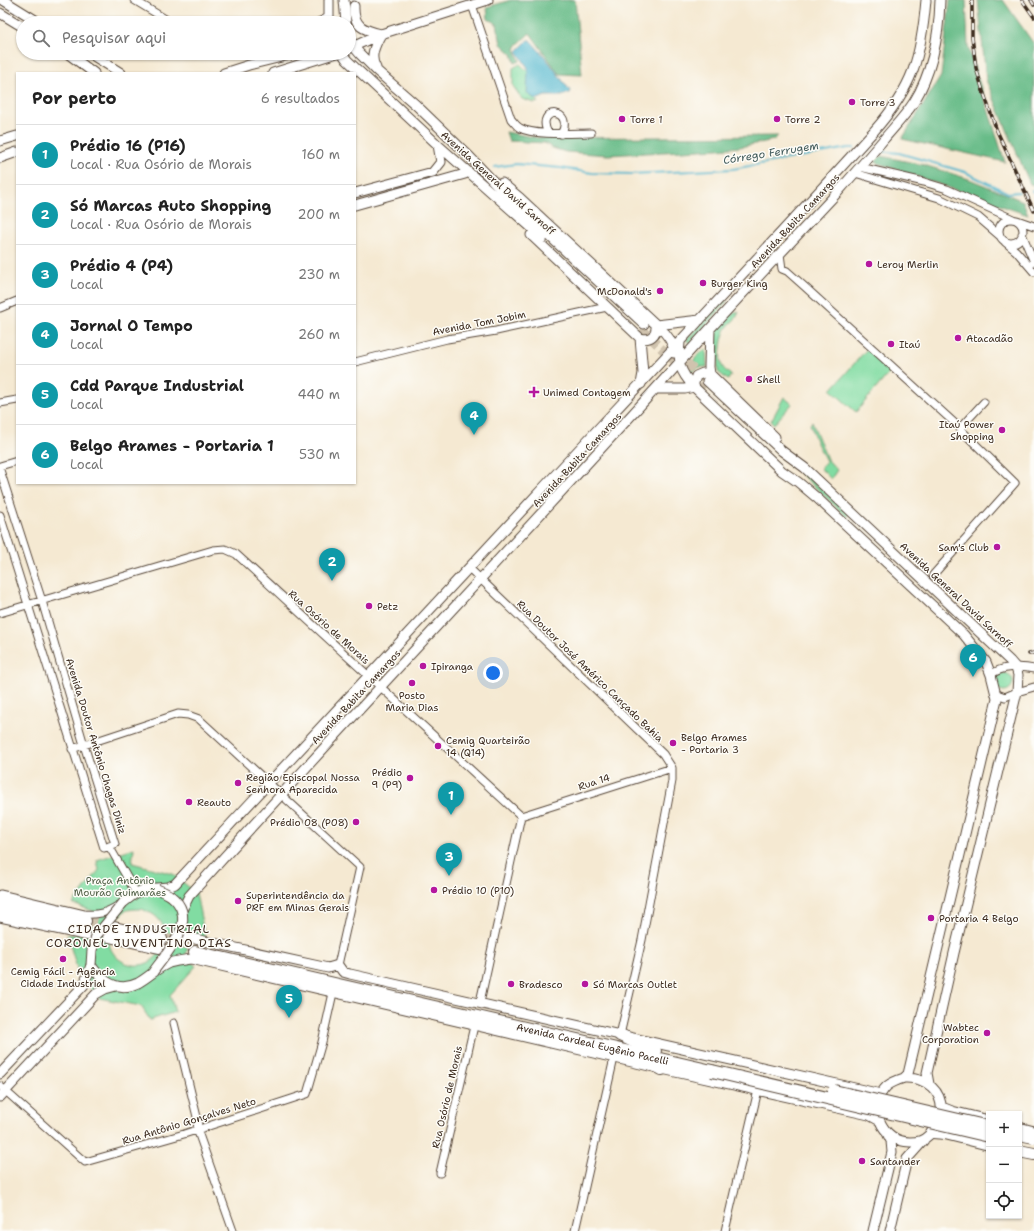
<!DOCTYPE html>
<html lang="pt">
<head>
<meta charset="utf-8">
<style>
	:root { --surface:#fff; --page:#f2f2f2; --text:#222; --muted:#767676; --line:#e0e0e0; --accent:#ea580c }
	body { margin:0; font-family:"Shantell Sans",sans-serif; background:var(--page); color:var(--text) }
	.controls { position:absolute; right:12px; bottom:12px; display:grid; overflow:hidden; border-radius:0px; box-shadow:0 1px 3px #0004 }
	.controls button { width:36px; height:36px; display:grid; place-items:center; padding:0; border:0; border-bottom:1px solid var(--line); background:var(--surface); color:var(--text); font:20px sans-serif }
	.you { position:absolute; left:493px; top:673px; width:14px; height:14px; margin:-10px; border:3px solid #fff; border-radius:50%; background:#1a73e8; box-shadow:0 0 0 6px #1a73e833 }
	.badge { display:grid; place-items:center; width:26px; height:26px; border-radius:50%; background:var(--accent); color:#fff; font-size:13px; font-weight:700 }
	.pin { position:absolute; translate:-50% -33px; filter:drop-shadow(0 1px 2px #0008) }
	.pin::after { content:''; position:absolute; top:21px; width:14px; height:12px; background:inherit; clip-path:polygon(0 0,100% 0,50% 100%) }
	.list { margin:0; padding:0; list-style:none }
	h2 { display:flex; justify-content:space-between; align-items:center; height:52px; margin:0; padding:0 16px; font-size:17px }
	h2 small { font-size:13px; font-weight:400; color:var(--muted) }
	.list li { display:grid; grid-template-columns:26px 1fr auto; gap:12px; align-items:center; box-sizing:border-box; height:60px; padding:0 16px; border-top:1px solid var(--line) }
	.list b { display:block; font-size:15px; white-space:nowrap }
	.list p { margin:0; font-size:13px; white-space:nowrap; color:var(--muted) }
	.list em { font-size:13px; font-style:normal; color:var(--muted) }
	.icon { flex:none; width:22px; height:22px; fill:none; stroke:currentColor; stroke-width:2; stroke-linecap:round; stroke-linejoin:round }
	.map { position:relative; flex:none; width:1034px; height:1231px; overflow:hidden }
	.search { position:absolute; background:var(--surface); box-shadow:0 1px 3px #0004; left:16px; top:16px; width:340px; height:44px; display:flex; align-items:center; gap:10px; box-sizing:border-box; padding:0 14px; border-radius:22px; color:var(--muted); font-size:15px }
	.panel { position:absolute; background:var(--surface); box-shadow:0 1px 3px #0004; left:16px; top:72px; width:340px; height:412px; border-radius:0px }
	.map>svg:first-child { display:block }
</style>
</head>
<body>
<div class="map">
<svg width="1034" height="1231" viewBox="0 0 1034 1231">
	<rect width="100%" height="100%" fill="#fdfcf7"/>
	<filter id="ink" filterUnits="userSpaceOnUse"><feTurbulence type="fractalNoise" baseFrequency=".025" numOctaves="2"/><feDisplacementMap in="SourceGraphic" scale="8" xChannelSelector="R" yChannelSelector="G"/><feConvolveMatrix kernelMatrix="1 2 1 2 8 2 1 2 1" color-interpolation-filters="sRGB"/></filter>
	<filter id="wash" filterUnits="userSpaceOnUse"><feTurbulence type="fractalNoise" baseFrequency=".012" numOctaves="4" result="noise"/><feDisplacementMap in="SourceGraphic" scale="16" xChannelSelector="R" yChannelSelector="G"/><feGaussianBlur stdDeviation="0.9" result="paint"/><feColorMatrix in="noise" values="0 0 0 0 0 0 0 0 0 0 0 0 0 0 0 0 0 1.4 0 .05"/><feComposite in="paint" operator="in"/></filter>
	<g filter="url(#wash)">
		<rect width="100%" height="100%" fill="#f5e9d2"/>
		<!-- green -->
		<path fill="#81dca2" stroke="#5e8360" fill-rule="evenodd" d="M 520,64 L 528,72 L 528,93 L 538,102 L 535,103 L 522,99 L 513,86 L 513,68 Z
			M 723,300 L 727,302 L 690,343 L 686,340 Z
			M 739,311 C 737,320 730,322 726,329 C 722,335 719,355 721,363 C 722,368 727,372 731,375 L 728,380 L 718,372 C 718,362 715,338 717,330 C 719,322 731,314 739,311 Z
			M 706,349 L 707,367 L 698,367 L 691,373 C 689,363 698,354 706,349 Z
			M 867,349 L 891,371 L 856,412 L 831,390 Z
			M 784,397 L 792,404 L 774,424 L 771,421 Z
			M 812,422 L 827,459 L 837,470 L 831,479 L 821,469 L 826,461 L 816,441 L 810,424 Z
			M 789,460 L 850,514 L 847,517 L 788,462 Z
			M995 682a9 9 0 1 1 18 0a9 9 0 1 1-18 0Z
			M 134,848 L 132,863 L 173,874 L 196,893 L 205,938 L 191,936 L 185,957 L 196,966 L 170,995 L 175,1012 L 150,1020 L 141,1006 L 99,998 L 79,975 L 67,935 L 87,934 L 93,911 L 73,904 L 99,870 L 97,860 ZM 141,909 C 156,914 161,919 167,935 C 164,940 163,947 160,952 C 138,985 87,950 119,917 C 121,916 123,912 125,911 C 129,909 136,909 141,909 Z"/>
		<!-- forest -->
		<path fill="#68bc88" stroke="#527353" d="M 511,0 L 575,0 L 582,75 L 559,74 L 530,33 L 517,45 L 515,49 L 520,61 L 515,63 L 512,54 L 501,44 L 497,24 L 488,19 L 487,7 Z
			M 950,0 L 966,0 L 968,47 L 1005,162 L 902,139 L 941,76 Z
			M 978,0 L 1003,0 L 1034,44 L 1034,185 L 1030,184 L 986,80 Z
			M 506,132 L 539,138 L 778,136 L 774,140 L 740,147 L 718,149 L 608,155 L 566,152 L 552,148 L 545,143 L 509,141 Z
			M 881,156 L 924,165 L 969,179 L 1023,201 L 1028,215 L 875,162 Z"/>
		<!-- water -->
		<path fill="#4eb5cd" stroke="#447076" d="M 529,39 L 546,58 L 571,92 L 562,96 L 545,96 L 536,100 L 527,93 L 528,68 L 517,51 Z"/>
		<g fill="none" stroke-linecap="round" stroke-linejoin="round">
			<!-- stream -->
			<path stroke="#4eb5cd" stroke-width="2" d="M 861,149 L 870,150
				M 879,151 L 899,153 L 965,172 L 1008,193 L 1019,192
				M 495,167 L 516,164 L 561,168 L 592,173 L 631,174 L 733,169 L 848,148 L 854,148
				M 1032,191 L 1034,192"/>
		</g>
	</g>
	<g filter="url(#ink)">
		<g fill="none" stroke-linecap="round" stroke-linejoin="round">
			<!-- secondary-tunnel -->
			<path stroke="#d0c3ae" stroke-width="9" stroke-dasharray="9 4.5" stroke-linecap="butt" d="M 641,329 L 704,389
				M 677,354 L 704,379"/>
			<!-- highway-tunnel -->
			<path stroke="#d0c3ae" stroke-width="12" stroke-dasharray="12 6" stroke-linecap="butt" d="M 85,921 L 114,928
				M 161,939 L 198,945"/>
			<!-- street casing -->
			<g stroke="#574739" stroke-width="9">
				<path id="street" d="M 134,0 L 172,23
					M 472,5 L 511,119 C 514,122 516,126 520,128 C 534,136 574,133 591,133
					M 316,23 L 329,17
					M 548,133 C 534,106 576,108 561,134
					M 860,167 L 924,182 L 947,189 L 1013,219
					M 855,173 L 939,198 L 978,217 L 1000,236
					M999 231a12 12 0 1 1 24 0a12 12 0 1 1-24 0Z
					M 1017,220 L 1034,226
					M 1022,234 L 1034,262
					M 1005,242 L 1016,251 L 1034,272
					M 780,254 L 782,269 L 787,271 L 805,287 L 960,428 L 962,431 L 961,432
					M 0,308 L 17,301
					M 355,362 L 447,339 L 496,331 L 607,307
					M 0,403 L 17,400
					M 960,428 L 984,402
					M 0,466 L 17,461
					M 0,470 L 42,601 L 84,745 L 115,844 L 104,848 L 0,515
					M 469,568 L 663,754 L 672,768 L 672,781 L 642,940 L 620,1035
					M 933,575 L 1015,483 L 962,431
					M 0,613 L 213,550 L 225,549 L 236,554 L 521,816 L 480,1002
					M 991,675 C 1000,666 1022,666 1034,669
					M 997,694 L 1005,697 L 1017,692 L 1034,687
					M 72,749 L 178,714 L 188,715 L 199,719 L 360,867 L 338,965
					M 521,816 L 672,768
					M 109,846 L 136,893
					M 0,894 L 84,914 C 99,915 106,913 119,905
					M 0,918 L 84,936 L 90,937 L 96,936
					M 174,1023 L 198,1121 L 197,1129 L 233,1231
					M 0,1086 L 85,1162 L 184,1134 L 307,1094 L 322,1042 L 333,993
					M 440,1173 L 474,1026
					M 575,1231 L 614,1058
					M 725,1231 L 758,1090"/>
			</g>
			<!-- secondary casing -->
			<g stroke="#574739" stroke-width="11">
				<path id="secondary" d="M 3,0 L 40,23
					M 329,0 L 329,17 L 331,23
					M 344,0 L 346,23
					M 354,6 C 353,27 364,30 381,34
					M 0,13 L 23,27
					M 349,36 L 354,47 L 360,54 L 377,71 L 416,105 L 470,157 L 515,204 L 644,324
					M 350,48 L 381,34 L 488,0
					M 67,53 L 94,73
					M 89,53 L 121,73
					M 342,53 L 347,60 L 438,145 L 543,238
					M 376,68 C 369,57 375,45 381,34
					M 224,73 L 249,65 L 298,53
					M 273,73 L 337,53
					M 0,141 L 17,136
					M 0,158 L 17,152
					M 502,183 L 520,198 L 665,333 C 670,339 674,345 674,353
					M 355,193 L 433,172 L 441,162 L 438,145
					M 355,205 L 465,174
					M 531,235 L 640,338 C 650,341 657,335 656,325
					M 656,325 L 700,320
					M 710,329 L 709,367 L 710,374 L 775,437
					M 640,338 L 643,373 L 641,384
					M 680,342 C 678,363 679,371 694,387 L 782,471 L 798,482 L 817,498 L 964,635 L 986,662 L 991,675 L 997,699 L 908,1074 L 904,1078
					M 707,381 L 782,451 L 805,468 L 1010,661 L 1016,668 L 1018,675 L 1017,692 L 954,953 L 927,1073 L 929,1084
					M 694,387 L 694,383 L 696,376 L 703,373 L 710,374
					M 656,389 L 685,389 L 694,387
					M 123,903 L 136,893 L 146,889 L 168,887 L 175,884 C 294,757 411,629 530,502 C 645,378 761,256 874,131 C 913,87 921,58 926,0
					M 182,910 L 189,896 C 360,706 536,522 707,332 C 750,285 794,239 837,193 C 853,175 869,157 884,139 C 894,127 905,116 914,102 C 933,71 939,36 940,0
					M 176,939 L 186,937 L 328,968 L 338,965 L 343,972 L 350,974 L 881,1094
					M 91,965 C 102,981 118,993 138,983 C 149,977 157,968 169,963 C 176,961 184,960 191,959 L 662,1069 L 869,1115 L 880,1121
					M 0,1074 L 84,985 L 91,965
					M 904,1078 C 926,1077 944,1091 941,1115 C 940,1123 935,1130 929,1135 C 923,1141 918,1142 910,1142 C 882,1142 866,1106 887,1086 C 892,1082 898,1080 904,1078 Z
					M 0,1097 L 96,994 L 105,989 L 116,986
					M 942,1107 L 952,1111 L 989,1120
					M 1019,1127 L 1034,1131
					M 873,1231 L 892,1152 L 891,1141 L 887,1133
					M 890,1231 L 907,1159 L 924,1140"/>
			</g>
			<!-- highway casing -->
			<g stroke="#574739" stroke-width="14">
				<g id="highway">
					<path d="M 0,900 L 85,921"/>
					<path d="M 0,910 L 83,930"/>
					<path d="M 114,928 L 161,939"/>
					<path d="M 109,936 L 159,947"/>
					<path id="s1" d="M 195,952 L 712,1071"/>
					<path d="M 620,1035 L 655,1051"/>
					<path d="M 644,1062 L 657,1066 L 662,1069"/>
					<path d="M 933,1132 L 945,1133 L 989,1144"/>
					<path d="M 1019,1134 L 1034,1137"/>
					<path d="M 1019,1151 L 1034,1154"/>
				</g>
			</g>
			<!-- street -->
			<use href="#street" stroke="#fff" stroke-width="7"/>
			<!-- secondary -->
			<use href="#secondary" stroke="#fff" stroke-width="9"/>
			<!-- highway -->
			<use href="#highway" stroke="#fff" stroke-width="12"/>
			<!-- rail casing -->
			<g stroke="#3b2a1e" stroke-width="3.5">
				<path id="rail" d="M 972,0 L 972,37 L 976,68 L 983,91 L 997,131 L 1034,211
					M 1022,0 L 1034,17
					M 1031,0 L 1034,5
					M 1029,654 L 1034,653"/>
			</g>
			<!-- rail -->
			<use href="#rail" stroke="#fdfcf7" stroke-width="2" stroke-dasharray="6" stroke-linecap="butt"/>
			<!-- secondary-bridge casing -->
			<g stroke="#574739" stroke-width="11" stroke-linecap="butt">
				<path id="secondary-bridge" d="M 91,965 L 92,950 L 96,936 L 123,903
					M 153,972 C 168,951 200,919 171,896 C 167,893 162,891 157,889"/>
			</g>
			<!-- highway-bridge casing -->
			<g stroke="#574739" stroke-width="14" stroke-linecap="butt">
				<path id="highway-bridge" d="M 712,1071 L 989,1136
					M 834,1091 L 989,1127"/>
			</g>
			<!-- secondary-bridge -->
			<use href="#secondary-bridge" stroke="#fff" stroke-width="9"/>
			<!-- highway-bridge -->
			<use href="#highway-bridge" stroke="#fff" stroke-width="12"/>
		</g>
	</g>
	<!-- markers -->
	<g fill="#b5179e" stroke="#fdfcf7" stroke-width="1.5">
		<circle cx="852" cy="102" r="4"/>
		<circle cx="622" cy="119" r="4"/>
		<circle cx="777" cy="119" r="4"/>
		<circle cx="869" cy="264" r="4"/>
		<circle cx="703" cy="283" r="4"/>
		<circle cx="660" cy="291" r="4"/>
		<circle cx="958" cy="338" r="4"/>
		<circle cx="891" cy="344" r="4"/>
		<circle cx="749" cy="379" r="4"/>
		<path d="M532 386h4v4h4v4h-4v4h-4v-4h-4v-4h4z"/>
		<circle cx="1002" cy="430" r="4"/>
		<circle cx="997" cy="547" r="4"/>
		<circle cx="369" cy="606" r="4"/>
		<circle cx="423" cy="666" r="4"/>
		<circle cx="412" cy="683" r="4"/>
		<circle cx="673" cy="743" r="4"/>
		<circle cx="438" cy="746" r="4"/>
		<circle cx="410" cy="778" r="4"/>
		<circle cx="238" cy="783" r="4"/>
		<circle cx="189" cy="802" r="4"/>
		<circle cx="356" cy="822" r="4"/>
		<circle cx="434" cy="890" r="4"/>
		<circle cx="238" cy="901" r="4"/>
		<circle cx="931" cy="918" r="4"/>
		<circle cx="63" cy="959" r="4"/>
		<circle cx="511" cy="984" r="4"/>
		<circle cx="585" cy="984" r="4"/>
		<circle cx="987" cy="1033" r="4"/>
		<circle cx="862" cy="1161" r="4"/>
	</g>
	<g text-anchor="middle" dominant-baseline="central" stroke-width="3" stroke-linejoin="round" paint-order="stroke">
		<!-- poi labels -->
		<g font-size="10" fill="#3b2a1e" stroke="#fdfcf7" text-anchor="start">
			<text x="860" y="102">Torre 3</text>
			<text x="630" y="119">Torre 1</text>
			<text x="785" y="119">Torre 2</text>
			<text x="877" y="264">Leroy Merlin</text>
			<text x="711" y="283">Burger King</text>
			<text x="652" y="291" text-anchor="end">McDonald's</text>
			<text x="966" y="338">Atacadão</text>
			<text x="899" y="344">Itaú</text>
			<text x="757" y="379">Shell</text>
			<text x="543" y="392">Unimed Contagem</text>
			<text x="994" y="424" text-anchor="end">Itaú Power<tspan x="994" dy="12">Shopping</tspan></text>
			<text x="989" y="547" text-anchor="end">Sam's Club</text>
			<text x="377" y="606">Petz</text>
			<text x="431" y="666">Ipiranga</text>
			<text x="412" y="695" text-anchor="middle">Posto<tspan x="412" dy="12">Maria Dias</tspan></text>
			<text x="681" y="737">Belgo Arames<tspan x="681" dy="12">- Portaria 3</tspan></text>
			<text x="446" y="740">Cemig Quarteirão<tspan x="446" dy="12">14 (Q14)</tspan></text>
			<text x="402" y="772" text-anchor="end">Prédio<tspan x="402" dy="12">9 (P9)</tspan></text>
			<text x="246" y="777">Região Episcopal Nossa<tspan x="246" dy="12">Senhora Aparecida</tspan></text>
			<text x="197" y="802">Reauto</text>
			<text x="348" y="822" text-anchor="end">Prédio 08 (P08)</text>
			<text x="442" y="890">Prédio 10 (P10)</text>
			<text x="246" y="895">Superintendência da<tspan x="246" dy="12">PRF em Minas Gerais</tspan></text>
			<text x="939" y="918">Portaria 4 Belgo</text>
			<text x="63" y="971" text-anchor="middle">Cemig Fácil - Agência<tspan x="63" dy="12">Cidade Industrial</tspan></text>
			<text x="519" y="984">Bradesco</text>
			<text x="593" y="984">Só Marcas Outlet</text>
			<text x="979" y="1027" text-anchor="end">Wabtec<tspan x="979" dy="12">Corporation</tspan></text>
			<text x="870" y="1161">Santander</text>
		</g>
		<!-- street labels -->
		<g font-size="10" fill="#3b2a1e" stroke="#fdfcf7">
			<text transform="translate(498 183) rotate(42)">Avenida General David Sarnoff</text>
			<text transform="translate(795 221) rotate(-47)">Avenida Babita Camargos</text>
			<text transform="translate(479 323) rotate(-11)">Avenida Tom Jobim</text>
			<text transform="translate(577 460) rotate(-47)">Avenida Babita Camargos</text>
			<text transform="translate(956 595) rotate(43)">Avenida General David Sarnoff</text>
			<text transform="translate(329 627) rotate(42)">Rua Osório de Morais</text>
			<text transform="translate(590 671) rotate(44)">Rua Doutor José Américo Cançado Bahia</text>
			<text transform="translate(356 697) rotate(-47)">Avenida Babita Camargos</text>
			<text transform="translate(96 746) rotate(73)">Avenida Doutor Antônio Chagas Diniz</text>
			<text transform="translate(594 782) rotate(-18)">Rua 14</text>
			<text stroke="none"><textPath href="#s1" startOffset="408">Avenida Cardeal Eugênio Pacelli</textPath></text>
			<text transform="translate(447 1097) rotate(-77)">Rua Osório de Morais</text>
			<text transform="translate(189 1121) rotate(-17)">Rua Antônio Gonçalves Neto</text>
		</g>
		<!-- park labels -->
		<g font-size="10" fill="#505f46" stroke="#fdfcf7">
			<text x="120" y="880">Praça Antônio<tspan x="120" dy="12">Mourão Guimarães</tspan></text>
		</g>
		<!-- water labels -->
		<g font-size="11" font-style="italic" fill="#425b5b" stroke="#fdfcf7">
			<text transform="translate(771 153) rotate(-9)">Córrego Ferrugem</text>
		</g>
		<!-- quarter labels -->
		<g font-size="12" letter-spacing="1" fill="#3b2a1e" stroke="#fdfcf7">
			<text x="139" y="929">CIDADE INDUSTRIAL<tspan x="139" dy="14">CORONEL JUVENTINO DIAS</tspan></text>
		</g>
	</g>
</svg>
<div class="controls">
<button>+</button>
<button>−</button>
<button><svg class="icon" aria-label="locate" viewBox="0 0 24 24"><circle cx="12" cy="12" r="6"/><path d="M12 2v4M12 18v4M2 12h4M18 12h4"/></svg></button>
</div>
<div class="you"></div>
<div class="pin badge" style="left:451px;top:815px;background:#0f9aa8">1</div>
<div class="pin badge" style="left:332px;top:581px;background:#0f9aa8">2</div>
<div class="pin badge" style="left:449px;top:876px;background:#0f9aa8">3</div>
<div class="pin badge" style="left:474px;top:435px;background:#0f9aa8">4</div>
<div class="pin badge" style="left:289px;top:1018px;background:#0f9aa8">5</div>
<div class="pin badge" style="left:973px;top:677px;background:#0f9aa8">6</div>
<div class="search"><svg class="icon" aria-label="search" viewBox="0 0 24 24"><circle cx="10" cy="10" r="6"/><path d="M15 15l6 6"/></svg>Pesquisar aqui</div>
<section class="panel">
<h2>Por perto<small>6 resultados</small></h2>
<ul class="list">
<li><span class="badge" style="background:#0f9aa8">1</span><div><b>Prédio 16 (P16)</b><p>Local · Rua Osório de Morais</p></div><em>160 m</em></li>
<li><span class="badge" style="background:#0f9aa8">2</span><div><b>Só Marcas Auto Shopping</b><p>Local · Rua Osório de Morais</p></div><em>200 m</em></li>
<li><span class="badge" style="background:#0f9aa8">3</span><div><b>Prédio 4 (P4)</b><p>Local</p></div><em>230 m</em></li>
<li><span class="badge" style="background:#0f9aa8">4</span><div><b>Jornal O Tempo</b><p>Local</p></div><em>260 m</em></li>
<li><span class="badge" style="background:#0f9aa8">5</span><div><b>Cdd Parque Industrial</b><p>Local</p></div><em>440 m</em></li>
<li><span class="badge" style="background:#0f9aa8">6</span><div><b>Belgo Arames - Portaria 1</b><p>Local</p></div><em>530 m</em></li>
</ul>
</section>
</div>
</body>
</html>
